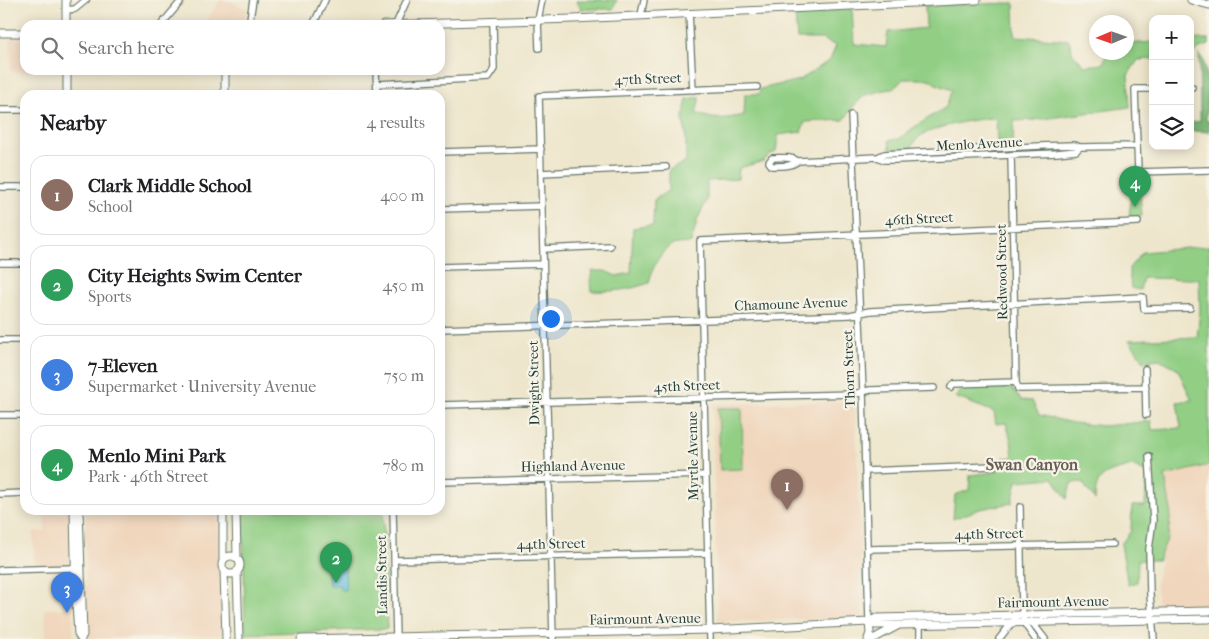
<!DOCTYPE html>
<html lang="en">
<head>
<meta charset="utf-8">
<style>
	:root { --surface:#fff; --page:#f6f6f6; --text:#202124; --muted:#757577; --line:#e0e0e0; --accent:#0f766e }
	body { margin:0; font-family:"IM FELL French Canon",serif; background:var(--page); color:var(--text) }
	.controls { position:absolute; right:15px; top:15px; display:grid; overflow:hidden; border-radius:10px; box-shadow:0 2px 12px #0003 }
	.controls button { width:45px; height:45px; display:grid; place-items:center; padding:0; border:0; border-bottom:1px solid var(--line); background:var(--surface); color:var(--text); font:25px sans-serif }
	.compass { position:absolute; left:1089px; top:15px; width:45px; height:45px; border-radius:50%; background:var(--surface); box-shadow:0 2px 12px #0003; rotate:268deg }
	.you { position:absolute; left:550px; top:318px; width:18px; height:18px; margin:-12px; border:4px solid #fff; border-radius:50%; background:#1a73e8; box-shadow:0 0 0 8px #1a73e833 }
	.badge { display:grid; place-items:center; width:32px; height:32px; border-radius:50%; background:var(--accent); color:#fff; font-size:16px; font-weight:700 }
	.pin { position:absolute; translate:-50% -41px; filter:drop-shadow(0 1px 2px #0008) }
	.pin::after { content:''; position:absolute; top:26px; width:18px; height:15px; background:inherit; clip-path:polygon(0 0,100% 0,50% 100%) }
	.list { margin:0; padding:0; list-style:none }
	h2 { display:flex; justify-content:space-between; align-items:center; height:65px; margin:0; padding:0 20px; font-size:21px }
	h2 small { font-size:16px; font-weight:400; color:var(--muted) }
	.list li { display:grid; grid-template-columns:32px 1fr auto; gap:15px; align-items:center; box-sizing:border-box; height:80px; margin:0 10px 10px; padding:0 10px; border:1px solid var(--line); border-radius:15px }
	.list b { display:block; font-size:19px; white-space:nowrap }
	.list p { margin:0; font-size:16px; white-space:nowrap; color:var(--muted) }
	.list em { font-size:16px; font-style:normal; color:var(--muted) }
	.icon { flex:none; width:28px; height:28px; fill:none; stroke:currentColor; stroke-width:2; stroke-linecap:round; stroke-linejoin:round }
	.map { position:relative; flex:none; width:1209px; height:639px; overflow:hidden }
	.search { position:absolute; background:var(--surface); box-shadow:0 2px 12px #0003; left:20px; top:20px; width:425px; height:55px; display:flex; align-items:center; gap:12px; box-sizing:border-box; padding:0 18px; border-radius:15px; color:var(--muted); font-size:19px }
	.panel { position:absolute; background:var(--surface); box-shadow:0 2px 12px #0003; left:20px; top:90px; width:425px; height:425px; border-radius:15px }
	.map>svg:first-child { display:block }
</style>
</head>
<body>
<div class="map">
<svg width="1209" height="639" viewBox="0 0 1209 639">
	<rect width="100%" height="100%" fill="#f7f3e8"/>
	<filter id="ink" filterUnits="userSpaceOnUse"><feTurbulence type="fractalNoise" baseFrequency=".02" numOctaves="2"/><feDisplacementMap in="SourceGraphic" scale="10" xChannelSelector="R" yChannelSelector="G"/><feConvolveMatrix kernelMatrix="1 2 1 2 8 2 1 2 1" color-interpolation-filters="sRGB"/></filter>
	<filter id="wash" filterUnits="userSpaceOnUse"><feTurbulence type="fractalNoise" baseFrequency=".0096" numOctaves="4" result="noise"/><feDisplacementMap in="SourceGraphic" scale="20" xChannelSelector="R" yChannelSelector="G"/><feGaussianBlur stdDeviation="1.12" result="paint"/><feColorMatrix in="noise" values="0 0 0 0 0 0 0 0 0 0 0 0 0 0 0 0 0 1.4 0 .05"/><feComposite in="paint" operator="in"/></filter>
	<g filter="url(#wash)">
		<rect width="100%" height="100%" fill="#eee6cc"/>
		<!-- built -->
		<path fill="#f0d6bc" d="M 220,0 L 227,0 L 247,9 L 244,21 L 234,25 L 204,25 Z
			M 10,38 L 25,38 L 25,70 L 59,70 L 59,71 L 11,72 Z
			M 855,401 L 863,617 L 718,622 L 712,404 Z
			M 1209,462 L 1209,605 L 1158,605 L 1156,583 L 1168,520 L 1160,473 Z
			M 44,510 L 70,510 L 71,561 L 68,565 L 34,565 L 33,532 L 45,531 Z
			M 85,510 L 217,510 L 222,635 L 87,639 Z
			M 73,608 L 73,635 L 69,639 L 46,639 L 45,609 Z"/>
		<!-- green -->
		<path fill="#92cf85" stroke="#58865c" d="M 576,0 L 617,0 L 613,9 L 581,9 Z
			M 1014,3 L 1015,36 L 1069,40 L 1073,54 L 1085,66 L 1103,64 L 1107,53 L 1126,52 L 1127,44 L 1153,42 L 1153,59 L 1138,60 L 1128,75 L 1130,107 L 1035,120 L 1014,121 L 1013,140 L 997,142 L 996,118 C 979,118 929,127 917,139 C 915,141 913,146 911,149 L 890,149 L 889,140 L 899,139 L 913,128 L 946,107 L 952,90 L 936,84 L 929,79 L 904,79 L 893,88 L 865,95 L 853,107 L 844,120 L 805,122 L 801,132 L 778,135 L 776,152 L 769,155 L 764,161 L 739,168 L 738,179 L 707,181 L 707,200 L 698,218 L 691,243 C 685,244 676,243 671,246 C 658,253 652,270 649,283 C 629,290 612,292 591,291 L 590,282 L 592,271 L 605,271 L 616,276 L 631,273 L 633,228 L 653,225 L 654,200 L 669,190 L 669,170 L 686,162 L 686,134 L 683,119 L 687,99 L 700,97 L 696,113 C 713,121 726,119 744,115 L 745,94 L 759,94 L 760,89 L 800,80 L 830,60 L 836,46 L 822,39 L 797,39 L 795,14 L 852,9 L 854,44 L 886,47 L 888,32 L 926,28 L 925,6 Z
			M 1201,39 L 1209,39 L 1209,45 L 1200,48 L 1190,56 L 1190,40 Z
			M 1133,182 L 1147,182 C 1138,192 1141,203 1142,216 L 1129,217 Z
			M 1209,246 L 1209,465 L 1165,476 L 1171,511 L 1168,537 L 1158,560 L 1138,560 L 1137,582 L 1128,585 L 1121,544 L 1131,531 L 1132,506 L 1145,506 L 1147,473 L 1132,466 C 1109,473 1095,472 1095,500 L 1082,482 L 1071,483 L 1067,499 L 1053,478 L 1017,481 L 1012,503 L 980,509 L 953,519 L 955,495 L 969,490 L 970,475 L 997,472 L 1002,458 L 1013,457 L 1011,440 L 1006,423 L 996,424 L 994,412 L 955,397 L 967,386 L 1011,387 L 1021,400 L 1032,401 L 1039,415 L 1073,423 L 1104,426 L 1151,421 L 1152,430 L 1181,428 L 1177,402 L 1192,400 L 1177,368 L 1159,359 L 1144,361 L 1129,340 L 1197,337 L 1200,311 L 1199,279 L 1143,278 L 1140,290 L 1131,288 L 1129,268 L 1143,252 Z
			M 718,408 L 742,408 L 743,469 L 720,470 Z
			M 243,510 L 383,510 L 387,629 L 245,634 Z"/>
		<!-- forest -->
		<path fill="#75b272" stroke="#4a7853" d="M 1199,54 L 1204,61 L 1207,79 L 1209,79 L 1206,121 L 1209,121 L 1209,132 L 1190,131 L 1190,123 L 1200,121 Z"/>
		<!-- water -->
		<path fill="#5ebfdc" stroke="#3e7e88" d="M 345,566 L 346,590 L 340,590 L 340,585 L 329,586 L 328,567 Z"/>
	</g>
	<g filter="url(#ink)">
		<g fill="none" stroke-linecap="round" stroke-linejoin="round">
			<!-- minor casing -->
			<g stroke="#677869" stroke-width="8">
				<path id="minor" d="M 66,10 L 75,9 L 86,0
					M 689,13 L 693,90
					M 641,15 L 644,0
					M 396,24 L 407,0
					M 161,25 L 182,0
					M 249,25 L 253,0
					M 313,25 L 325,0
					M 539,48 L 538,20 L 542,0
					M 376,70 L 377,95
					M 377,84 L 488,78 L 494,69 L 493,22
					M 1190,87 L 1192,87
					M 1153,89 L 1135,89 L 1138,172 L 1209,170
					M 0,110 L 25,110
					M 851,115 L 863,391 L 869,622
					M 440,152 L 541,149
					M 1011,155 L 1016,382 L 1018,389 L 1146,387
					M 878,157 L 884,160 L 895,160 L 1057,153 L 1076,151 L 1080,147
					M 798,161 C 790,156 781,158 772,158 L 769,162 L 772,166 C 781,166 791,167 798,161 L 878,157 L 884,154 L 1040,146 L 1074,145 L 1080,147 L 1137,146
					M 541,173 L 666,167
					M 0,187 L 25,187
					M 440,209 L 542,206
					M 543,249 L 610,246
					M 0,263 L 25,263
					M 440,267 L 543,264
					M 440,329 L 850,315 L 870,311 L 1143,297 L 1144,309 L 1190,308
					M 0,340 L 25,340
					M 1145,369 L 1146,415
					M 951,387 L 953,384 L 1016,382
					M 440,405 L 854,394 L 870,390 L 934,388
					M 0,415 L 25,415
					M 1149,456 L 1153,520 L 1149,549 L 1150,595 L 1154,639
					M 865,471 L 993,466
					M 440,482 L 706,475
					M 0,494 L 25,493
					M 1020,507 L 1022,608 L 1024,623 L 1035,639
					M 393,510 L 396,639
					M 867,549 L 1112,544
					M 395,560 L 708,553
					M 0,570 L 75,568
					M 1031,621 L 1045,639
					M 920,624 L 920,639
					M 553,639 L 539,96 L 757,87
					M 710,639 L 700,241 L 1138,222
					M 999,639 L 1018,615"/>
			</g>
			<!-- major casing -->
			<g stroke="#677869" stroke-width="9">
				<path id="major" d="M 66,0 L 66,25
					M 1191,0 L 1209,5
					M 383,25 L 573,19 L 977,0
					M 0,33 L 25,33
					M 67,70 L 67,95
					M 225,70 L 225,95
					M 74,510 L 76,603 L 78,634 L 81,639
					M 79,510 L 83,635 L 81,637
					M 223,510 L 223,559
					M 236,510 L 237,558
					M222 565a9 9 0 1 1 18 0a9 9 0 1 1-18 0Z
					M 224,571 L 226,639
					M 237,571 L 239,639
					M 869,622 L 875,625 L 899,625 L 1209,619
					M 301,639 L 710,630 L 869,622 L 876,618 L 1209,611
					M 868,639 L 870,633 L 869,622
					M 873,639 L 899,625"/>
			</g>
			<!-- minor -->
			<use href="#minor" stroke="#fff" stroke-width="5.5"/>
			<!-- major -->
			<use href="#major" stroke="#fff" stroke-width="7"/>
		</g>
	</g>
	<g text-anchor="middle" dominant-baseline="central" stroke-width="4.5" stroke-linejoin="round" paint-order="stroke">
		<!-- street labels -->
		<g font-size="14" fill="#1f3d34" stroke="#f7f3e8">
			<text transform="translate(648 79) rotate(-2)">47th Street</text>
			<text transform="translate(979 144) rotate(-3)">Menlo Avenue</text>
			<text transform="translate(919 219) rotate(-3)">46th Street</text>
			<text transform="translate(1002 272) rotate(-91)">Redwood Street</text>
			<text transform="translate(791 304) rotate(-2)">Chamoune Avenue</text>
			<text transform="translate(849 369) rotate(-92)">Thorn Street</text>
			<text transform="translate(534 383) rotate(-91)">Dwight Street</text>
			<text transform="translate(687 386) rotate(-2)">45th Street</text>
			<text transform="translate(693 456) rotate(-91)">Myrtle Avenue</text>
			<text transform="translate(573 466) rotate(-1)">Highland Avenue</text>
			<text transform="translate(989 534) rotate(-1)">44th Street</text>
			<text transform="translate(551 544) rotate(-1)">44th Street</text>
			<text transform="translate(382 575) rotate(-91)">Landis Street</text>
			<text transform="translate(1053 602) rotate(-1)">Fairmount Avenue</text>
			<text transform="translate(645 619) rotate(-1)">Fairmount Avenue</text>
		</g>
		<!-- quarter labels -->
		<g font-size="16" font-weight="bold" fill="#665e53" stroke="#f7f3e8">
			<text x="1032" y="464">Swan Canyon</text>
		</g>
	</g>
</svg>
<div class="controls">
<button>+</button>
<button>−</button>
<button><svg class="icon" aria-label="layers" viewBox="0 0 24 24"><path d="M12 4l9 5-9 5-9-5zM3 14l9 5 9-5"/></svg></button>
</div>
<svg class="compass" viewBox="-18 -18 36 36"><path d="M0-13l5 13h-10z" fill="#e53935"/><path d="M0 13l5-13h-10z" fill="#757577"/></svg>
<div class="you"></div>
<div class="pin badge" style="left:787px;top:510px;background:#8d6e63">1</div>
<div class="pin badge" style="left:336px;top:583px;background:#2e9e5b">2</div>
<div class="pin badge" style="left:67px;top:613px;background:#3f7fe0">3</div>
<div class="pin badge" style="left:1135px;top:207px;background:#2e9e5b">4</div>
<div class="search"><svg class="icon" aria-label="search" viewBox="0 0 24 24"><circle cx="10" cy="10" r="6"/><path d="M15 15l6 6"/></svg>Search here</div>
<section class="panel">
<h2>Nearby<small>4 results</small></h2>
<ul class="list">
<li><span class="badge" style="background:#8d6e63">1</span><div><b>Clark Middle School</b><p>School</p></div><em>400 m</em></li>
<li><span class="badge" style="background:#2e9e5b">2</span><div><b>City Heights Swim Center</b><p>Sports</p></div><em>450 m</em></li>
<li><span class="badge" style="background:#3f7fe0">3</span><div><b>7-Eleven</b><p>Supermarket · University Avenue</p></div><em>750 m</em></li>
<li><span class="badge" style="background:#2e9e5b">4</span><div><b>Menlo Mini Park</b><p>Park · 46th Street</p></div><em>780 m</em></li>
</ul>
</section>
</div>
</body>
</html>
